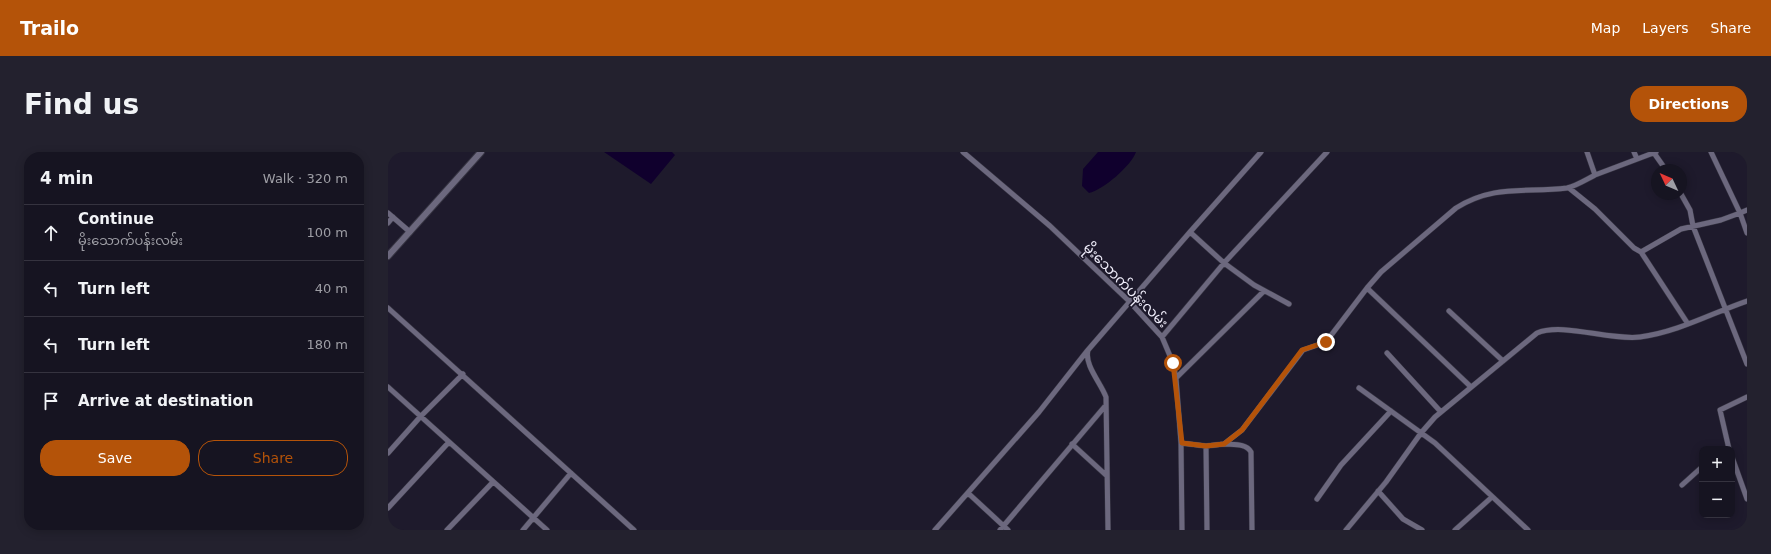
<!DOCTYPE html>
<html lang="en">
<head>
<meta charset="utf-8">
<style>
	:root { --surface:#161421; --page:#23212e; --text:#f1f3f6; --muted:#9e9ea5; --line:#35333f; --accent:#b45309 }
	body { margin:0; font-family:"DejaVu Sans","Noto Sans Myanmar",sans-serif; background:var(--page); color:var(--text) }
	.controls { position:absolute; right:12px; bottom:12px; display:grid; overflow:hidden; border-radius:8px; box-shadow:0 2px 10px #0003 }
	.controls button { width:36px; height:36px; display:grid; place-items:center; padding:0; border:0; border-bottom:1px solid var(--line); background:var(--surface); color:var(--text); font:20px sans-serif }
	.compass { position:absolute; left:1263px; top:12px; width:36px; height:36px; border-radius:50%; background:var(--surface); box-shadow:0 2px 10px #0003; rotate:314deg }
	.stop { position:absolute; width:12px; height:12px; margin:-9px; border:3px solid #b45309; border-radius:50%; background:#fff }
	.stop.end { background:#b45309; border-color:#fff; box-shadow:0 1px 4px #0008 }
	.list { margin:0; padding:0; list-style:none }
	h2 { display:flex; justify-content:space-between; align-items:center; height:52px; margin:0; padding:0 16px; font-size:17px }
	h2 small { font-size:13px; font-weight:400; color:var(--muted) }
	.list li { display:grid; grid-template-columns:26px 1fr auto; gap:12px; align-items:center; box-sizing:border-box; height:56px; padding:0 16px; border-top:1px solid var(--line) }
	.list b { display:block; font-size:15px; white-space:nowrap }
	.list p { margin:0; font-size:13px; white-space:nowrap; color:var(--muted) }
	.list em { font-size:13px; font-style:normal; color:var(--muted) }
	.actions { display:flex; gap:8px; padding:12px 16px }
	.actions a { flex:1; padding:9px 0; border:1px solid var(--accent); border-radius:16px; text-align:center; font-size:14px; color:var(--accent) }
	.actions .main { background:var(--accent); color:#fff }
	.icon { flex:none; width:22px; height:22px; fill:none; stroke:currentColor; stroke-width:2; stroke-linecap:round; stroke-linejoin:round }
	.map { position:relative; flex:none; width:1359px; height:378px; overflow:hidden; border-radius:16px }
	header { display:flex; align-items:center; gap:24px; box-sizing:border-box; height:56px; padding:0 20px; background:var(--accent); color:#fff }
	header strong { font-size:19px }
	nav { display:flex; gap:22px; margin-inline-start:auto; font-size:14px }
	.intro { display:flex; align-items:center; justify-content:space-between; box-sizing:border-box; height:96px; padding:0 24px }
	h1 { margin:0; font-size:28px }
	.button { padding:10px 18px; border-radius:16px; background:var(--accent); color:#fff; font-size:14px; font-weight:700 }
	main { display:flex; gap:24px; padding:0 24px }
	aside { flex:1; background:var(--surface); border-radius:16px; box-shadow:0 2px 10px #0003 }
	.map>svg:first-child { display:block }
</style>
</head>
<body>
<header>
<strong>Trailo</strong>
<nav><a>Map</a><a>Layers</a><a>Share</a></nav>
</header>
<div class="intro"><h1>Find us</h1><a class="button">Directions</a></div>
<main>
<aside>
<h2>4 min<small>Walk · 320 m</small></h2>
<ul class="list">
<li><svg class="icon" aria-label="ahead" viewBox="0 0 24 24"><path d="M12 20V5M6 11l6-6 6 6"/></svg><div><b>Continue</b><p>မိုးသောက်ပန်းလမ်း</p></div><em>100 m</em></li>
<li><svg class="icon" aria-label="left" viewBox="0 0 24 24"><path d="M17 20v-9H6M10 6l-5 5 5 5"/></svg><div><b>Turn left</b></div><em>40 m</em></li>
<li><svg class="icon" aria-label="left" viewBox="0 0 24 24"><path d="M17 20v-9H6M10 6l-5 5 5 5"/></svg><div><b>Turn left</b></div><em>180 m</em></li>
<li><svg class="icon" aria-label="arrive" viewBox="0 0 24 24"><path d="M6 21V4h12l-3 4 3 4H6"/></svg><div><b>Arrive at destination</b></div></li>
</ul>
<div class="actions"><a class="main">Save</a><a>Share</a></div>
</aside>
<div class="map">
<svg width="1359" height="378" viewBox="0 0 1359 378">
	<rect width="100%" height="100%" fill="#1e1a2c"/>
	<!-- water -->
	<path fill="#10002d" d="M 216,0 L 284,0 L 287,3 L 263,32 Z
		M 710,0 L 748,0 C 743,14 715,38 701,41 L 694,34 L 695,17 Z"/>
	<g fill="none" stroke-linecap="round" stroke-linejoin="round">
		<!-- minor casing -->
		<g stroke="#363442" stroke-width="6">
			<path id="minor" d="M 575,0 L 662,74 L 741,149 L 774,185 L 785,211 L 788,226 L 793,291 L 794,378
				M 1199,0 L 1207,23 L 1268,0
				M 1246,0 L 1249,7
				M 1266,1 L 1278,18
				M 1181,36 L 1207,57 L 1246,96 L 1253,100 L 1293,77 L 1333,68 L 1352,61 L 1323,0
				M 1293,42 L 1302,58 L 1305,74 L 1359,212
				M 1359,58 L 1352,61 L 1359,81
				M 0,61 L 22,80
				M 0,71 L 5,65
				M 802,80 L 836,111 L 939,0
				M 1253,100 L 1300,172
				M 979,136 L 1083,235
				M 0,156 L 246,378
				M 1061,159 L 1115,209
				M 774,185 L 836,111 L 866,133 L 901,152
				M 999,201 L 1053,260
				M 788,226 L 876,139
				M 0,235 L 159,378
				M 971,236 L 1047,291 L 1140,378
				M 793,291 L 818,294 L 836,292 L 854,278 L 915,198 L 938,190 L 979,136 L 993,120 L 1068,56 C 1106,32 1138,41 1179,36 C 1188,34 1199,27 1207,23
				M 684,292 L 719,324
				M 836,292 C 845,293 858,291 863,300 L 864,378
				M 818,294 L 819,378
				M 1341,297 L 1332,258 L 1359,245
				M 0,301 L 33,264 L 75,222
				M 1344,305 L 1359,347
				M 1294,333 L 1314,315
				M 990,339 L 1015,367 L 1034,378
				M 580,341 L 620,378
				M 929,347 L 953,313 L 1003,259
				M 0,356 L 61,290
				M 59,378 L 105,330
				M 135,378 L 183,321
				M 547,378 L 651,260 L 699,199
				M 612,378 L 718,253
				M 720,378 L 718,245 C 713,231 696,213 700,198 L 802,80 L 873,0
				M 958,378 L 998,330 L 1033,281 L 1047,265 L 1149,181 C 1175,170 1222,189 1252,185 C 1290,180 1324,161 1359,149
				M 1067,378 L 1104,345"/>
		</g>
		<!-- tertiary casing -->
		<g stroke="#363442" stroke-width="8">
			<path id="tertiary" d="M 0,104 L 93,0"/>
		</g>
		<!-- minor -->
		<use href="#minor" stroke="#6c687e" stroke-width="5"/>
		<!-- tertiary -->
		<use href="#tertiary" stroke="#6c687e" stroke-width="6"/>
	</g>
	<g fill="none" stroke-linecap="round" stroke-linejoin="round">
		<!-- route -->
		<path stroke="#b45309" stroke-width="5" d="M 785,211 L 794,291 L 818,294 L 836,292 L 854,278 L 914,198 L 938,190"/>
	</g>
	<g text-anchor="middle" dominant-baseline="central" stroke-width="3.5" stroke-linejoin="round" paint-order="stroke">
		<!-- street labels -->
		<g font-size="14" fill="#f0eefb" stroke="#1e1a2c">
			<text transform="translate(738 133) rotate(45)">မိုးသောက်ပန်းလမ်း</text>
		</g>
	</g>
</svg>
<div class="controls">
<button>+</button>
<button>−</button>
</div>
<svg class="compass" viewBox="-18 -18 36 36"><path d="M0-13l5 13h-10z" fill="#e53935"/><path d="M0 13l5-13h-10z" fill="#9e9ea5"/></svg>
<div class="stop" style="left:785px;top:211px"></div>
<div class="stop end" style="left:938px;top:190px"></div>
</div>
</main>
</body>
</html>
